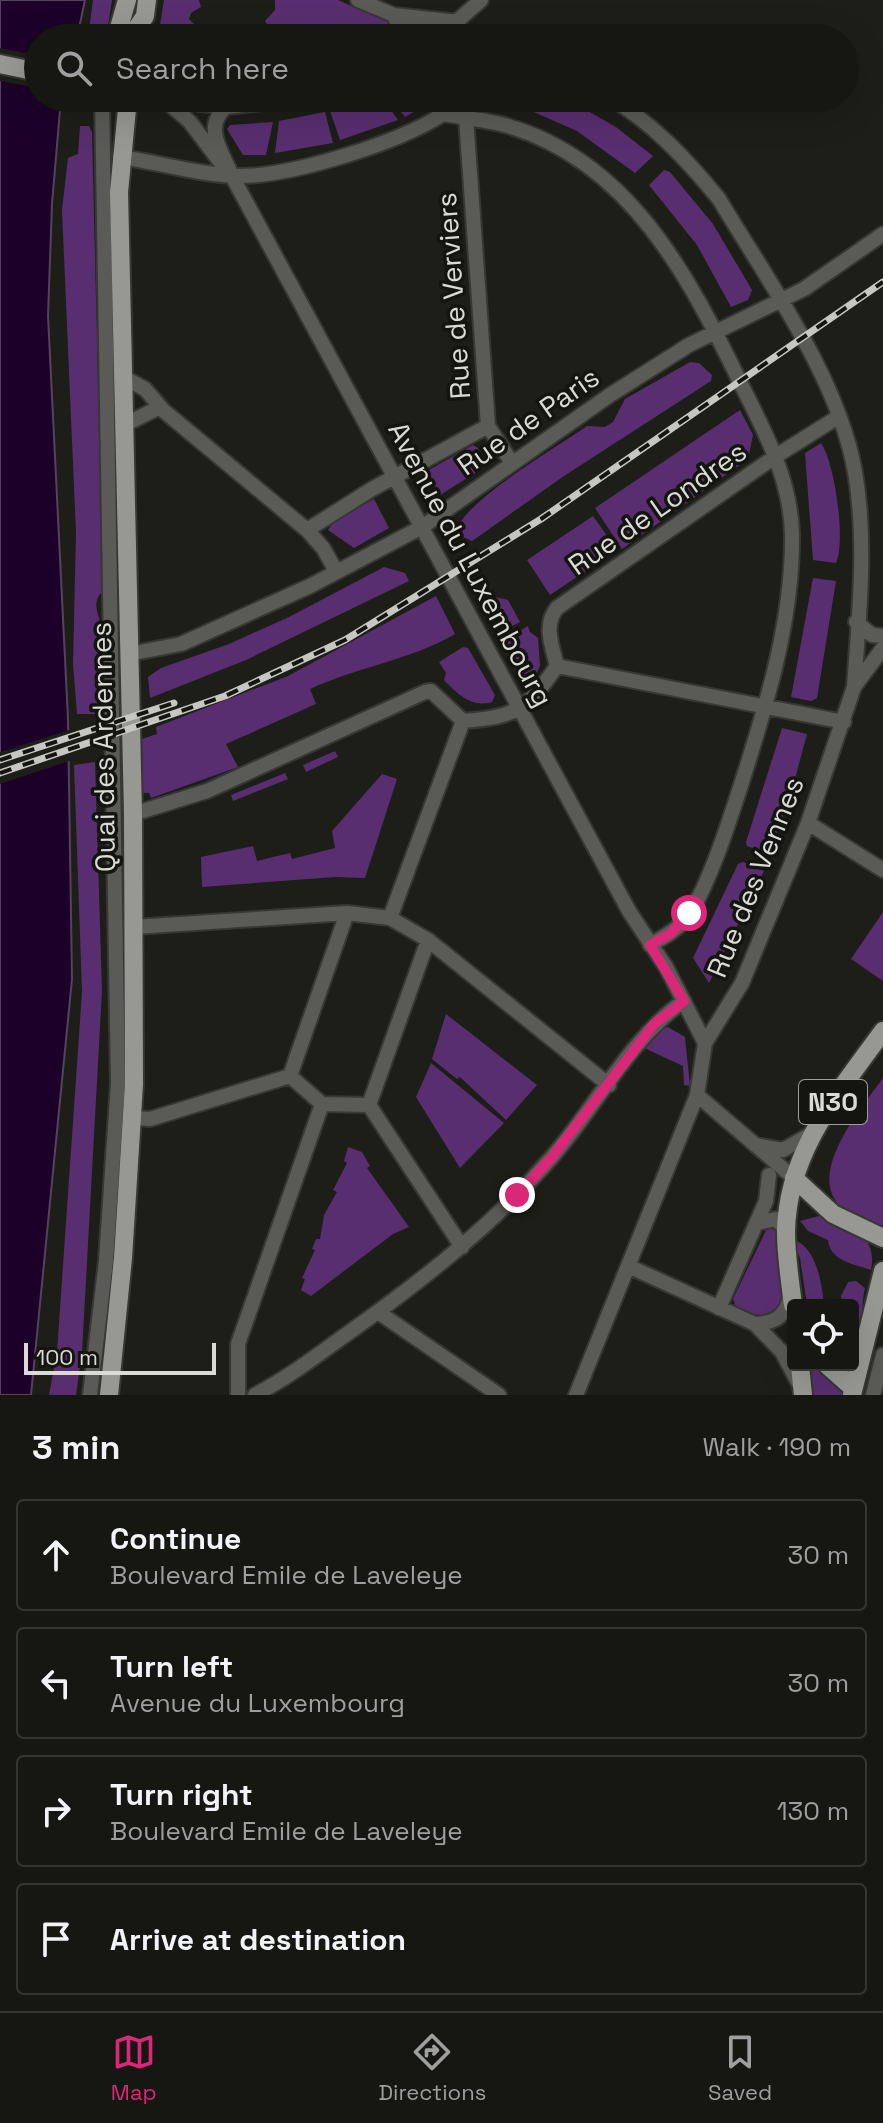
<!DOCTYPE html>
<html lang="en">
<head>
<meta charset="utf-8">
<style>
	:root { --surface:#161612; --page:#232320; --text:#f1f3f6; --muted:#9e9f9f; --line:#353532; --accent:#db2777 }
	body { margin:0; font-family:"Space Grotesk",sans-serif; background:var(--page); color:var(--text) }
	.controls { position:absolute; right:24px; bottom:24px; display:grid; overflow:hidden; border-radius:8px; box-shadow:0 8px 32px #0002 }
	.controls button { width:72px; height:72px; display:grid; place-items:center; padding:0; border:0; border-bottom:2px solid var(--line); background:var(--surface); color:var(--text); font:40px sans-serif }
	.scale { position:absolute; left:24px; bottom:20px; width:192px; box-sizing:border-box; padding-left:8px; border:4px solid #dadbd7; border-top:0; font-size:22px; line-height:28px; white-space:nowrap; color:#dadbd7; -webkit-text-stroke:6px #14150f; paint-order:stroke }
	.stop { position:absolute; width:24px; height:24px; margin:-18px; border:6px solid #db2777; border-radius:50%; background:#fff }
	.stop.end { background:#db2777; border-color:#fff; box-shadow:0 2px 8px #0008 }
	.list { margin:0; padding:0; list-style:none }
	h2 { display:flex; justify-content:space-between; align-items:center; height:104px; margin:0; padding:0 32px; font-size:34px }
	h2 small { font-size:26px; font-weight:400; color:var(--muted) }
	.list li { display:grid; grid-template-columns:52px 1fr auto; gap:24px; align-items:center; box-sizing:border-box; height:112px; margin:0 16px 16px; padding:0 16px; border:2px solid var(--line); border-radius:8px }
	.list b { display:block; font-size:30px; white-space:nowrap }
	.list p { margin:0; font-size:26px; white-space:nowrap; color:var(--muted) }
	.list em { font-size:26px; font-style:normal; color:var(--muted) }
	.icon { flex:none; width:44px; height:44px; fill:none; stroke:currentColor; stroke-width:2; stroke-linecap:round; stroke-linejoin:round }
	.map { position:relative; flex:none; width:883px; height:1395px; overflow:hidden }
	.search { position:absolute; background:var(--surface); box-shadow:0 8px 32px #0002; left:24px; right:24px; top:24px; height:88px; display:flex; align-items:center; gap:20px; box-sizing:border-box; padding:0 28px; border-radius:44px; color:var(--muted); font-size:30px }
	.sheet { height:616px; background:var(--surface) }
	nav { display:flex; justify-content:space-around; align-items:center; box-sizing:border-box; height:112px; border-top:2px solid var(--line); background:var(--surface); font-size:22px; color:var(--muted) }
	nav a { display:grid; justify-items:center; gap:4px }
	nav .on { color:var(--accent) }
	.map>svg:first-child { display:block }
</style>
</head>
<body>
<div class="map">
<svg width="883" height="1395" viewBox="0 0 883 1395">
	<rect width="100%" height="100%" fill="#1d1e18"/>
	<!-- green -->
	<path fill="#592e70" d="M 93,0 L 112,0 L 107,34 L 88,38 Z
		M 164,0 L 199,0 L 201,7 L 191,13 L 189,19 L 196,26 L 177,38 L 169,38 L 160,25 Z
		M 275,0 L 338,0 L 381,19 L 386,17 L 393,35 L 388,34 L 387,38 L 267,38 L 271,30 L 265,21 L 275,10 Z
		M 368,98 L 382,98 L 398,120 L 340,140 L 330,111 Z
		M 390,98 L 420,98 L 424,106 L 405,117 Z
		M 502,98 L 565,98 L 616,127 L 653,156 L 635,173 L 577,131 Z
		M 325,112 L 333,143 L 275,153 L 279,121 Z
		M 273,122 L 266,155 L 243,155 L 227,129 L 230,125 Z
		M 80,126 L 89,126 L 92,132 L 103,591 C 89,604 101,616 102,632 C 104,658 99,687 97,714 L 77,714 L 73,664 L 76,533 L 62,210 L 68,158 L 78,154 Z
		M 664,170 L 670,172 L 713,224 L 752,290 L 748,300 L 731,307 L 697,245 L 649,185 Z
		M 690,362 L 699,363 L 712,375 L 711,381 L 564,476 L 472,541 L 463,537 L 458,527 C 471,497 557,447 587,426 L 605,427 L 613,422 L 625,399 Z
		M 740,410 L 753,435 L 748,459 L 622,549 L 595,508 Z
		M 821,443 C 835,463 846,541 836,563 L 813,560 L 805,453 Z
		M 473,445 L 478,448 L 480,470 L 440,495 L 427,471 Z
		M 374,499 L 389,528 L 354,548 L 328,530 L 334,521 Z
		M 593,516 L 617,550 L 550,595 L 527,560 Z
		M 384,567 L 405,573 L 409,581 L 246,660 L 150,698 L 148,677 L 161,668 L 229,644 L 289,617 Z
		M 813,578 L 836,581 L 817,698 L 811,701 L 791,697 Z
		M 482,594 L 508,600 L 520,622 L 497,634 L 480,598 Z
		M 436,596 L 455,634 C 411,660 357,667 310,689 L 316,704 L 226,744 L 238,767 L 151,798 L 149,793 L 143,793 L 142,739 L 157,734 L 156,727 L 288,676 Z
		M 528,626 L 530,632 L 538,638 L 540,666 L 535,677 L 529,680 L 519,678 L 503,646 L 503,641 Z
		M 463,647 L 468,648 L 495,695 L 492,702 C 472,708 457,694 444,680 L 446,673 L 439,662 Z
		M 782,728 L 807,734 L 789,801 L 769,854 L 747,846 L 746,842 Z
		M 335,751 L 338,757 L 306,772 L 303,765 Z
		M 95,762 L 102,991 L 82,1352 L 76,1395 L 49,1395 L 57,1352 L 82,992 L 74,765 Z
		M 285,773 L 288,779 L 233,801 L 231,795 Z
		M 382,774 L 397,779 L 365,878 L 335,877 L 202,887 L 201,857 L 253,846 L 257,861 L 290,853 L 292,859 L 335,848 L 332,831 Z
		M 743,862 L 764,871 L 709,983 L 693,958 L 738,864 Z
		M 883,912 L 883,981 L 851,959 Z
		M 446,1014 L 537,1085 L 506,1120 L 460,1077 L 457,1079 L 432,1059 Z
		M 668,1027 L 685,1037 L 690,1086 L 684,1085 L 683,1066 L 644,1048 L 655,1032 Z
		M 431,1063 L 504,1123 L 460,1168 L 416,1097 Z
		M 883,1078 L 883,1227 C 868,1222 850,1217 839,1205 C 807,1171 863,1106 883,1078 Z
		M 348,1147 L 362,1152 L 370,1166 L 367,1168 L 409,1227 L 393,1234 L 311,1296 L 301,1290 L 305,1279 L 302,1278 L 315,1250 L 312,1249 L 316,1239 L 320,1239 L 324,1215 L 337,1192 L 333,1190 L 347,1163 L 344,1161 Z
		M 823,1215 C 850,1230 878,1233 871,1270 C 854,1264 830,1261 828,1240 L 808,1231 L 800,1221 Z
		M 769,1224 L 778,1228 L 784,1300 L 782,1308 C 763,1318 756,1316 736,1307 L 733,1299 Z
		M 792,1240 C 816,1244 822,1284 824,1305 L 807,1305 L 800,1258 Z
		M 856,1281 L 865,1288 C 860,1307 866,1331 853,1345 L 853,1305 L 843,1305 L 841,1296 L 848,1282 Z
		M 806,1365 L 817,1365 L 847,1395 L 810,1395 Z"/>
	<!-- water -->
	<path fill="#1c002a" stroke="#55425e" stroke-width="2" d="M 0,0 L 85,0 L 77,38 L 38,38 L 38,98 L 61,98 L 52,204 L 48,316 L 68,719 L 72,979 L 31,1395 L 0,1395 Z"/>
	<!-- pier -->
	<path fill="#1d1e18" d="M 0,48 L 38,55 L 38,88 L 0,81 Z
		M 72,729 L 72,760 L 0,784 L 0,752 Z"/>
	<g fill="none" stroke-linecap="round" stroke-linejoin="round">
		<!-- minor casing -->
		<g stroke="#373833" stroke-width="18">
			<path id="minor" d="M 358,0 L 394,15 L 458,22
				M 394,15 L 403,38
				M 438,38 L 481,0
				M 151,98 L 226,107 L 308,98
				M 435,98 L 443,114
				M 610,98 C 653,123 688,161 719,199 C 768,281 838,377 855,472 C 867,542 859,616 854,687
				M 167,102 L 190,122 L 224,167
				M 226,107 C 202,127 223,153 232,176 L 629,911 L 666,967 L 705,1043
				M 443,114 C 465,118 488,120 508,126 C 630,162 689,277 740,382 C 764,430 791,479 792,535 C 793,620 766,707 740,788 C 729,822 706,895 684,921 C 674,932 662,938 650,945
				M 466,118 L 488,426 L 512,463
				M 120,157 C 158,162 199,175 237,176 C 289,177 399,143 443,114
				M 123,377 L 145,389 L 164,411 L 307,530 L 323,548 L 336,571
				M 124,425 L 160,407
				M 307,530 L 372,489 L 488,426
				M 856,622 L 872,635 L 883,636
				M 129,654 L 181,644 L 310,586 L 422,527 L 610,395 L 689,345 L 804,289 L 883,234
				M 557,666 C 552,646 543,625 557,608 L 776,456 L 838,417
				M 557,666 L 844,722
				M 133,814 L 207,791 L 425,692 L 431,691 L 463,721 C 516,717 526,710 557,666
				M 808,823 L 883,870
				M 390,918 L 463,721
				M 134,927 L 347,913 L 390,918 L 428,940 L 609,1085
				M 290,1076 L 347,913
				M 290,1076 L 322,1104 L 369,1105
				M 697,1095 L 794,1178
				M 369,1105 L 428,940
				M 369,1105 L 462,1247
				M 133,1118 L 150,1119 L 290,1076
				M 755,1145 L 783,1150 L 811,1134
				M 757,1223 L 776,1219 L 786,1230
				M 628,1266 L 755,1324 C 776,1323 786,1316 791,1294
				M 719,1308 L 766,1201 L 769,1175
				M 378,1312 L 499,1395
				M 755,1324 L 782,1352 L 799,1384
				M 90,1395 L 106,1261 L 118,1083 L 102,98
				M 238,1395 L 238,1344 L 322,1104
				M 255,1395 C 289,1377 319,1354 351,1331 C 423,1280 494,1224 552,1157 C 595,1108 631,1037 684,1001
				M 576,1395 L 697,1095 L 705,1043 L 742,983 L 808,823 L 854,687 L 883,648
				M 873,1395 L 883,1355"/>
		</g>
		<!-- major casing -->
		<g stroke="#373833" stroke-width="22">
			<path id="major" d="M 133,34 L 145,16 L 147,0
				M 116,38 L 127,0
				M 0,64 L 38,72
				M 794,1178 L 833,1214 L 883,1238
				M 793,1305 C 790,1281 786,1256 786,1232 C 787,1152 839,1092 883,1031
				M 800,1365 L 803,1395
				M 827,1365 L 853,1388
				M 109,1395 L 123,1258 L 134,1084 L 133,814 L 119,192 L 128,98
				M 852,1395 L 883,1271"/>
		</g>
		<!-- minor -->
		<use href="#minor" stroke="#5a5a57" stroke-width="14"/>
		<!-- major -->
		<use href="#major" stroke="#979892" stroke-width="18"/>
		<!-- rail casing -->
		<g stroke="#c6c7c3" stroke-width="7">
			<path id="rail" d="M 0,760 L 174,703
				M 0,773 L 225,696 L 345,640 L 541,519 L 883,282"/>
		</g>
		<!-- rail -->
		<use href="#rail" stroke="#14150f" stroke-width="4" stroke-dasharray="12" stroke-linecap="butt"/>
	</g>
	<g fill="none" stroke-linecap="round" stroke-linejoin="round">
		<!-- route -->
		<path stroke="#db2777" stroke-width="10" d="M 517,1195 L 552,1157 L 654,1024 L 684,1001 L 650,945 L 671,933 L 689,913"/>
	</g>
	<g text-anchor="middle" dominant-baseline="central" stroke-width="7" stroke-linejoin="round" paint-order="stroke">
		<!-- shield labels -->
		<rect fill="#14150f" stroke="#9fa09b" stroke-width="2" x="799" y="1080" width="68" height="44" rx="6"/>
		<g font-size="26" font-weight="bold" fill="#dadbd7">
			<text x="833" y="1102">N30</text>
		</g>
		<!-- street labels -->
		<g font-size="28" fill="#dadbd7" stroke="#14150f">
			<text transform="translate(453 296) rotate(-94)">Rue de Verviers</text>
			<text transform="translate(528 421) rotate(-35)">Rue de Paris</text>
			<text transform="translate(657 508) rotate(-35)">Rue de Londres</text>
			<text transform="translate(471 564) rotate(62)">Avenue du Luxembourg</text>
			<text transform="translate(103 747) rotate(-91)">Quai des Ardennes</text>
			<text transform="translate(755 877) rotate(-68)">Rue des Vennes</text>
		</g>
	</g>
</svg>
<div class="controls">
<button><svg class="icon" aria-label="locate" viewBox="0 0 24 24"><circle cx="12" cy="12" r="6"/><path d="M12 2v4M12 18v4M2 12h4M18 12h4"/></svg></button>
</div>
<div class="scale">100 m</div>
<div class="stop" style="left:689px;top:913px"></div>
<div class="stop end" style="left:517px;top:1195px"></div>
<div class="search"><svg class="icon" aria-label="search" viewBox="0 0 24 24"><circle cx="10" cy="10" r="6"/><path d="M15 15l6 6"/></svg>Search here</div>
</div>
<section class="sheet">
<h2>3 min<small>Walk · 190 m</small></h2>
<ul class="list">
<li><svg class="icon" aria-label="ahead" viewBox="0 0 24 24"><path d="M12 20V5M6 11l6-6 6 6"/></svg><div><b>Continue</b><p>Boulevard Emile de Laveleye</p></div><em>30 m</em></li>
<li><svg class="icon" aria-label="left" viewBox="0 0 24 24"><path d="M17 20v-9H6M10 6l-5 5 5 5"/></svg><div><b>Turn left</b><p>Avenue du Luxembourg</p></div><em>30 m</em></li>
<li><svg class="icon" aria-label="right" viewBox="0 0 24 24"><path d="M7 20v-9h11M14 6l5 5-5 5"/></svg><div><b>Turn right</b><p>Boulevard Emile de Laveleye</p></div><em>130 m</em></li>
<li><svg class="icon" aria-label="arrive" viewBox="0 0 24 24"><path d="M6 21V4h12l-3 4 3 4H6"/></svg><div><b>Arrive at destination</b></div></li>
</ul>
</section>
<nav>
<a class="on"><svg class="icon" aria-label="map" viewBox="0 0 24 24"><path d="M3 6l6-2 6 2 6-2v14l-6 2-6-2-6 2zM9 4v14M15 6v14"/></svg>Map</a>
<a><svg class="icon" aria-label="directions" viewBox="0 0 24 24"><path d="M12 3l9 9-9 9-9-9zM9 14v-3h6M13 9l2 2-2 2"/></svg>Directions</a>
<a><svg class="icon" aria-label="saved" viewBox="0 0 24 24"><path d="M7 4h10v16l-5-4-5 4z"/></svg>Saved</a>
</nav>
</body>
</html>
